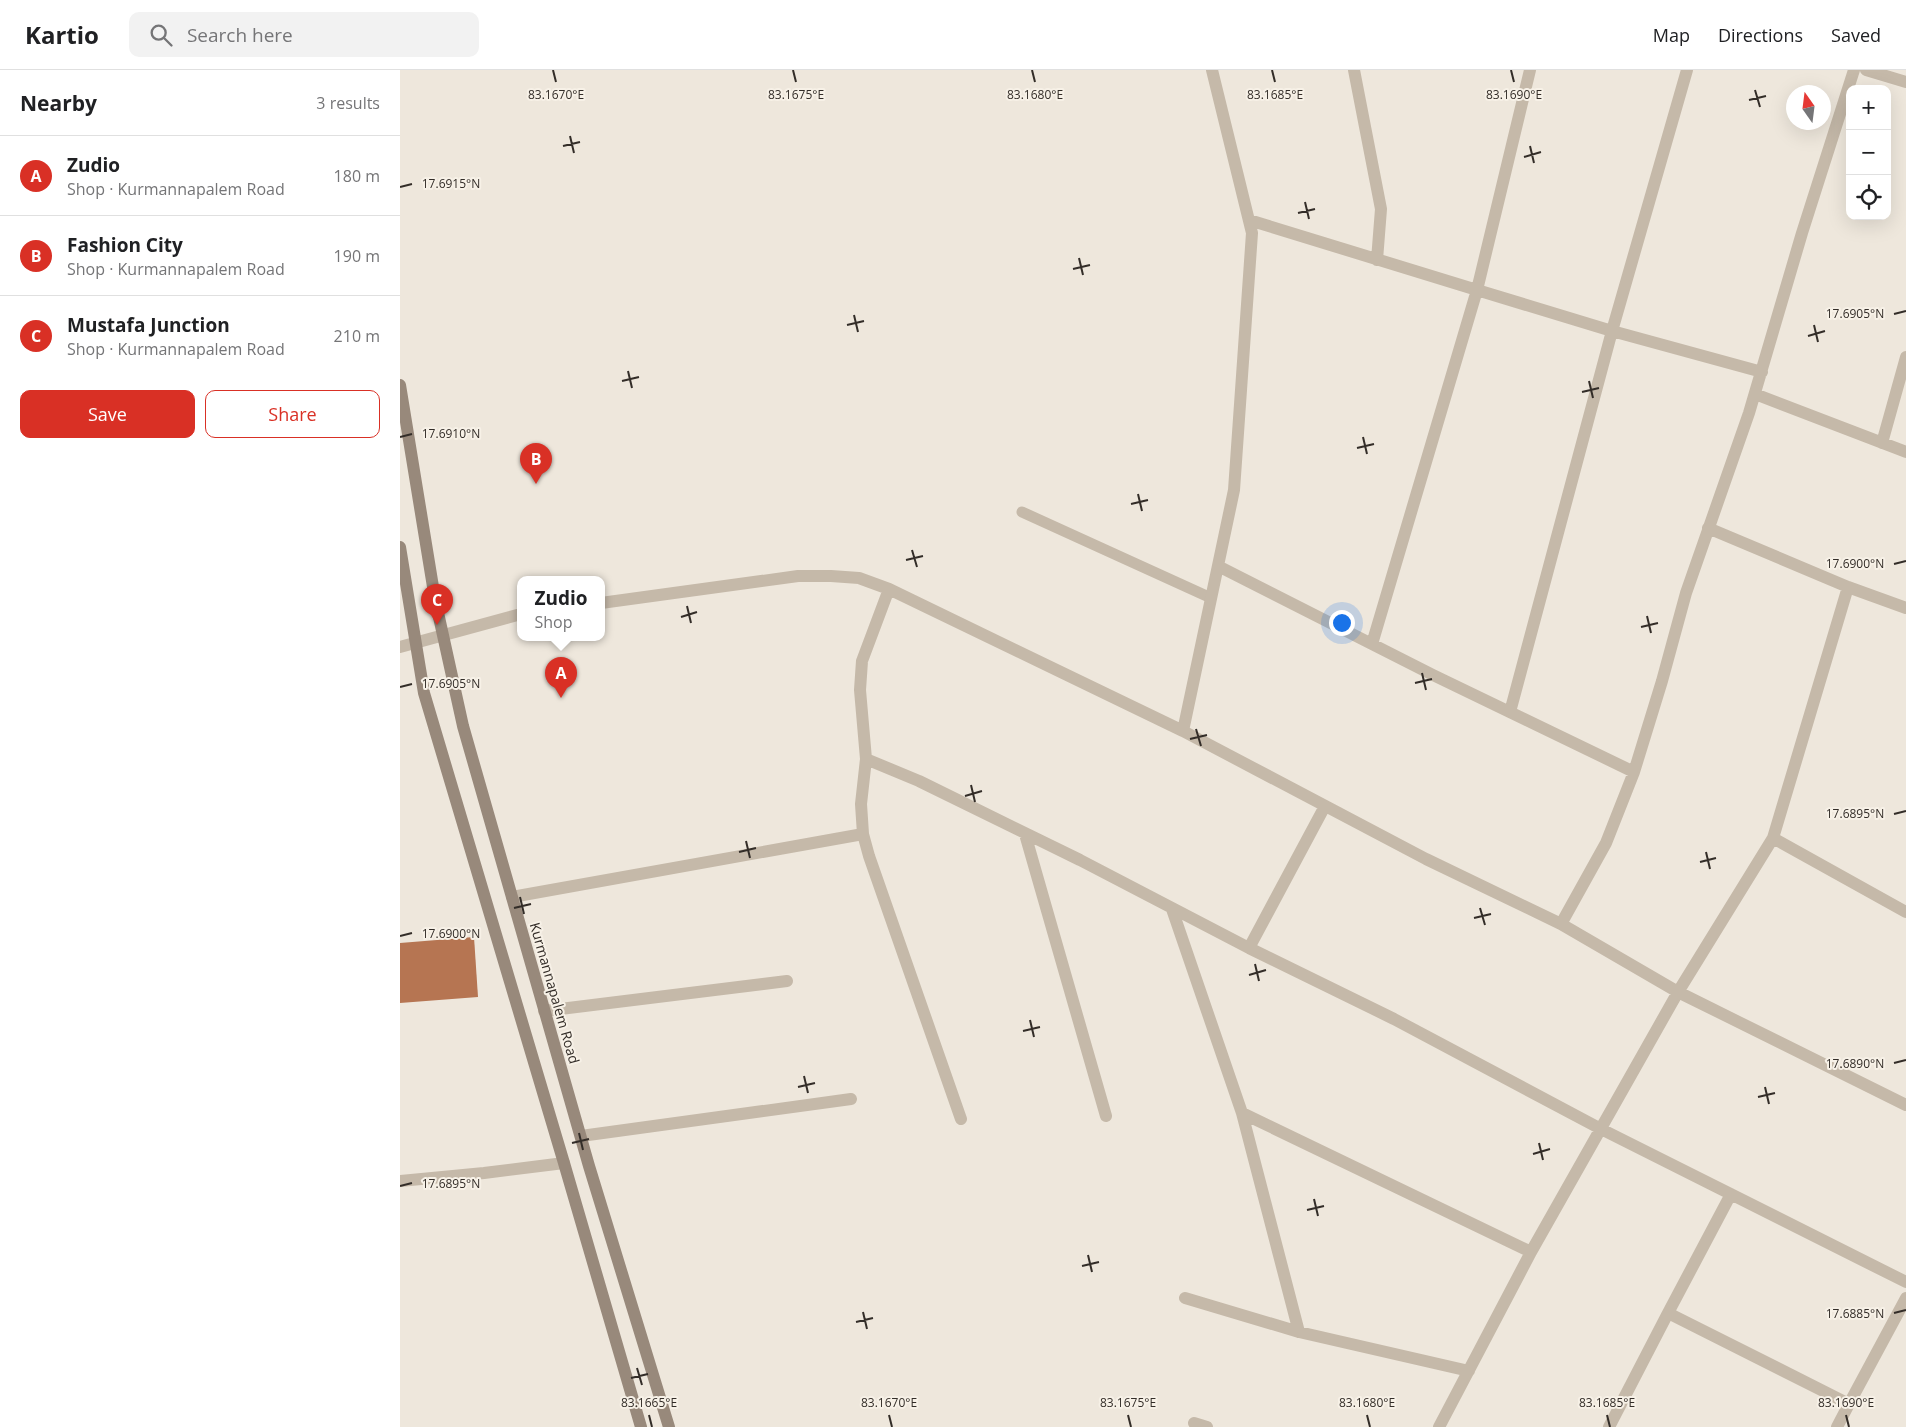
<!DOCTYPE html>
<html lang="en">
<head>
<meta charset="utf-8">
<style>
	:root { --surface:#fff; --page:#f2f2f2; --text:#202124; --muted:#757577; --line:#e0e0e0; --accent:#d93025 }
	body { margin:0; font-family:"Open Sans",sans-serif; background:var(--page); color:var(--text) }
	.controls { position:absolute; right:15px; top:15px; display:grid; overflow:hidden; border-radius:10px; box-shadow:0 5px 20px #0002 }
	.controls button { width:45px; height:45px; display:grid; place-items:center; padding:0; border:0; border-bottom:1px solid var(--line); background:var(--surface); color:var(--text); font:25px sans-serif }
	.compass { position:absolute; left:1386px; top:15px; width:45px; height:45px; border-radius:50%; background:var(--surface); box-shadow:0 5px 20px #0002; rotate:346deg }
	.you { position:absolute; left:941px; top:552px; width:18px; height:18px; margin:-12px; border:4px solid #fff; border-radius:50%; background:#1a73e8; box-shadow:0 0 0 8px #1a73e833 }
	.badge { display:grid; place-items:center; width:32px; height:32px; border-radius:50%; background:var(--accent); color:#fff; font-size:16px; font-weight:700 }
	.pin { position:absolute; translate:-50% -41px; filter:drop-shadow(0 1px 2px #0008) }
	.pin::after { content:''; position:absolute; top:26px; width:18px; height:15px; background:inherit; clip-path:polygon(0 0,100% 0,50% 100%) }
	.popup { position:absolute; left:117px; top:506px; width:88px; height:65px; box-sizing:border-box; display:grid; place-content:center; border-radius:10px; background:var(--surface); filter:drop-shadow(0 1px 4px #0005); font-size:16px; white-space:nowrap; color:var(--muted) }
	.popup b { font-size:19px; color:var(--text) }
	.popup::after { content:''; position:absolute; left:50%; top:100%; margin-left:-10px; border:10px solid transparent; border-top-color:var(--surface) }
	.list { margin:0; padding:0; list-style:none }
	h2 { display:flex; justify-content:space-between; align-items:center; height:65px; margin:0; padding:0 20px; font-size:21px }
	h2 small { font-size:16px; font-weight:400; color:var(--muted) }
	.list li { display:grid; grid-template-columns:32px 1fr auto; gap:15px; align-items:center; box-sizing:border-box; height:80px; padding:0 20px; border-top:1px solid var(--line) }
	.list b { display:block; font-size:19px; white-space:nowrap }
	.list p { margin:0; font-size:16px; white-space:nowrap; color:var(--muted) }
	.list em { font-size:16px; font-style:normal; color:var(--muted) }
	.actions { display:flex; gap:10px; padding:15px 20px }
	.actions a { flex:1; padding:11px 0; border:1px solid var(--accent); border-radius:10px; text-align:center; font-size:18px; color:var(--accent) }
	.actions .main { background:var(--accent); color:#fff }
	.icon { flex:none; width:28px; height:28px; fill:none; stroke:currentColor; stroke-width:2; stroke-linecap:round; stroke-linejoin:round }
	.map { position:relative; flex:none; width:1506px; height:1357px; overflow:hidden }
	header { display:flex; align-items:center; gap:30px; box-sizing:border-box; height:70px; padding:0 25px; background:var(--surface); border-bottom:1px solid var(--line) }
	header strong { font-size:24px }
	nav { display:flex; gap:28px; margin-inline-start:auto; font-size:18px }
	.search { width:350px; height:45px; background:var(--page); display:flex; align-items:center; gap:12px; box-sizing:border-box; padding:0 18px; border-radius:10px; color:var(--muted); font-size:19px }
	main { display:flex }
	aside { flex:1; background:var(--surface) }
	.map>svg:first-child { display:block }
</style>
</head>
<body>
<header>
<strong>Kartio</strong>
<div class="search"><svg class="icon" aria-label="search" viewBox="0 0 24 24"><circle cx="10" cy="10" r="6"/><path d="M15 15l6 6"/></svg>Search here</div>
<nav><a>Map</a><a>Directions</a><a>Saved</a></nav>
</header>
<main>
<aside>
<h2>Nearby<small>3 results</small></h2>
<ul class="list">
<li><span class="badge">A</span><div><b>Zudio</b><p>Shop · Kurmannapalem Road</p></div><em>180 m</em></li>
<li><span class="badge">B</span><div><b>Fashion City</b><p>Shop · Kurmannapalem Road</p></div><em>190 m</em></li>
<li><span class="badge">C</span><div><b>Mustafa Junction</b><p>Shop · Kurmannapalem Road</p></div><em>210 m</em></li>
</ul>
<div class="actions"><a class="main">Save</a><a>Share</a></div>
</aside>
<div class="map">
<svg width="1506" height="1357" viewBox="0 0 1506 1357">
	<rect width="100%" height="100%" fill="#eee7dc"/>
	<!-- building -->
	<path fill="#b67552" d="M 74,867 L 78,927 L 0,933 L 0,873 Z"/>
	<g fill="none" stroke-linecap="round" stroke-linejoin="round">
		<!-- service -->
		<path stroke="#c5b9a9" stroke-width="11" d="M 622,442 L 811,528"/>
		<!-- minor -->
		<path stroke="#c5b9a9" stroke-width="12" d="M 954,0 L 981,139 L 977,190
			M 1287,0 L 1212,261 L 1362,302
			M 1466,0 L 1506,12
			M 849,150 L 1077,220 L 972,574
			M 1355,324 L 1506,382
			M 1482,373 L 1506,287
			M 1308,458 L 1448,517 L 1506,538
			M 818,496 L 1033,605 L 1234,702
			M 1448,517 L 1373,768 L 1506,842
			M 489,519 L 462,591 L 460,620 L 466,689 L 461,734 L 463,764 L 469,786 L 561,1049
			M 201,533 L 398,506 L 431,506 L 459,508 L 489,519 L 783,661 L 1026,789 L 1161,854 L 1278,922 L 1506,1035
			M 0,577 L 121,544
			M 1110,642 L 1212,261 L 1077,220 L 1130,0
			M 783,661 L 834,420 L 852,163 L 812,0
			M 466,689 L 519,711 L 680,790 L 849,878 L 994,949 L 1201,1059 L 1506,1212
			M 625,764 L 706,1046
			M 112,827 L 463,764
			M 772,839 L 842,1043 L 899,1262
			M 1161,854 L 1206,773 L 1234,702 L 1262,611 L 1286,523 L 1349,343 L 1402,163 L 1454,0
			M 849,878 L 925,736
			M 144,941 L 387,911
			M 842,1043 L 1131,1182
			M 181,1066 L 451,1029
			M 0,1111 L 84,1103 L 164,1093
			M 785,1228 L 899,1262 L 1069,1301
			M 1268,1243 L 1331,1124
			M 1449,1334 L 1506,1228
			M 794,1353 L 807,1357
			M 1039,1357 L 1131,1182 L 1278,922 L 1373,768
			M 1209,1357 L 1268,1243 L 1449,1334 L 1437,1357"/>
		<!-- secondary -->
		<path stroke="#98897b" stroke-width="12" d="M 0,315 L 35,529 L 63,656 L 189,1096 L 269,1357
			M 0,477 L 24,623 L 164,1093 L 241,1357"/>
	</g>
	<!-- ticks -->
	<path fill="none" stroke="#332d28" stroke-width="2" d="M 153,0 L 156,12M 393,0 L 396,12M 632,0 L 635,12M 872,0 L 875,12M 1111,0 L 1114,12M 1355,20 L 1360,37M 1349,30 L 1366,26M 170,66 L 174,83M 163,76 L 180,72M 1130,76 L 1134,93M 1124,87 L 1141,82M 0,117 L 12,114M 905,132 L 909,149M 898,143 L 915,139M 679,188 L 683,205M 673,199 L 690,195M 1494,244 L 1506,241M 454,245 L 458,262M 447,255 L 464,251M 1414,255 L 1418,272M 1408,266 L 1425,261M 228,301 L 232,318M 222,311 L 239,307M 1189,311 L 1193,328M 1182,322 L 1199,318M 0,367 L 12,364M 963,367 L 967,384M 957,378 L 974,374M 738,424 L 742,441M 731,434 L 748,430M 512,480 L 517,497M 506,490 L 523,486M 1494,494 L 1506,491M 287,536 L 291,553M 1247,546 L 1251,563M 281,547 L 297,542M 1241,557 L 1258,553M 1022,603 L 1026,620M 1015,613 L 1032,609M 0,617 L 12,614M 796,659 L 801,676M 790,669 L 807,665M 571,715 L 575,732M 565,726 L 582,721M 1494,744 L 1506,741M 346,771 L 350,788M 339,782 L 356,778M 1306,782 L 1310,799M 1300,792 L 1316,788M 120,827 L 124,844M 114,838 L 131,834M 1080,838 L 1085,855M 1074,848 L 1091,844M 0,866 L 12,863M 855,894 L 859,911M 849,905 L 866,900M 630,950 L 634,967M 623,961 L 640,957M 1494,993 L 1506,990M 404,1006 L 408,1023M 398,1017 L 415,1013M 1365,1017 L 1369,1034M 1358,1027 L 1375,1023M 179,1063 L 183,1080M 172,1073 L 189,1069M 1139,1073 L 1143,1090M 1133,1084 L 1150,1079M 0,1116 L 12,1113M 914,1129 L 918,1146M 907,1140 L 924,1136M 688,1185 L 692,1202M 682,1196 L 699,1192M 463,1242 L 467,1259M 1494,1243 L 1506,1240M 456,1252 L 473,1248M 237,1298 L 242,1315M 231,1308 L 248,1304M 249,1345 L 252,1357M 489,1345 L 492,1357M 728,1345 L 731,1357M 967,1345 L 970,1357M 1207,1345 L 1210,1357M 1446,1345 L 1449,1357"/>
	<g text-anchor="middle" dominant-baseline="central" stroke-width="4" stroke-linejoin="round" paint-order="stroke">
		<!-- street labels -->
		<g font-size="14" fill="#332d28" stroke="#f7f1e7">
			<text transform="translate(155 923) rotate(74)">Kurmannapalem Road</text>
		</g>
	</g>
	<g font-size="12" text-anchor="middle" fill="#332d28" stroke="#f7f1e7" stroke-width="4" stroke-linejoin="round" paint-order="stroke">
		<text x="156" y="29">83.1670°E</text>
		<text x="396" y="29">83.1675°E</text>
		<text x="635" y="29">83.1680°E</text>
		<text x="875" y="29">83.1685°E</text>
		<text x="1114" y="29">83.1690°E</text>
		<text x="51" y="118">17.6915°N</text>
		<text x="1455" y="248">17.6905°N</text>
		<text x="51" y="368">17.6910°N</text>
		<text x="1455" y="498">17.6900°N</text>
		<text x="51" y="618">17.6905°N</text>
		<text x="1455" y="748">17.6895°N</text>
		<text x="51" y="868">17.6900°N</text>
		<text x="1455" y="998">17.6890°N</text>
		<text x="51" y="1118">17.6895°N</text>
		<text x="1455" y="1248">17.6885°N</text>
		<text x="249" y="1337">83.1665°E</text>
		<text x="489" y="1337">83.1670°E</text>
		<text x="728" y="1337">83.1675°E</text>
		<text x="967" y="1337">83.1680°E</text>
		<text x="1207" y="1337">83.1685°E</text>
		<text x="1446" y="1337">83.1690°E</text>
	</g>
</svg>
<div class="controls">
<button>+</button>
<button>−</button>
<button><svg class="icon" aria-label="locate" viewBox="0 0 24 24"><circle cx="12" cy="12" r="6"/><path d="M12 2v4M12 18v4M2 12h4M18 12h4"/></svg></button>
</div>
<svg class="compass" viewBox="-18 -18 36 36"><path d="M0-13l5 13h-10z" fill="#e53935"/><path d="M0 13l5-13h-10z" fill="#757577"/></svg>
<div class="you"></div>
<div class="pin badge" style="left:161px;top:628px">A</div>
<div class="popup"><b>Zudio</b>Shop</div>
<div class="pin badge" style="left:136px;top:414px">B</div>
<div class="pin badge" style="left:37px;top:555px">C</div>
</div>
</main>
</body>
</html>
